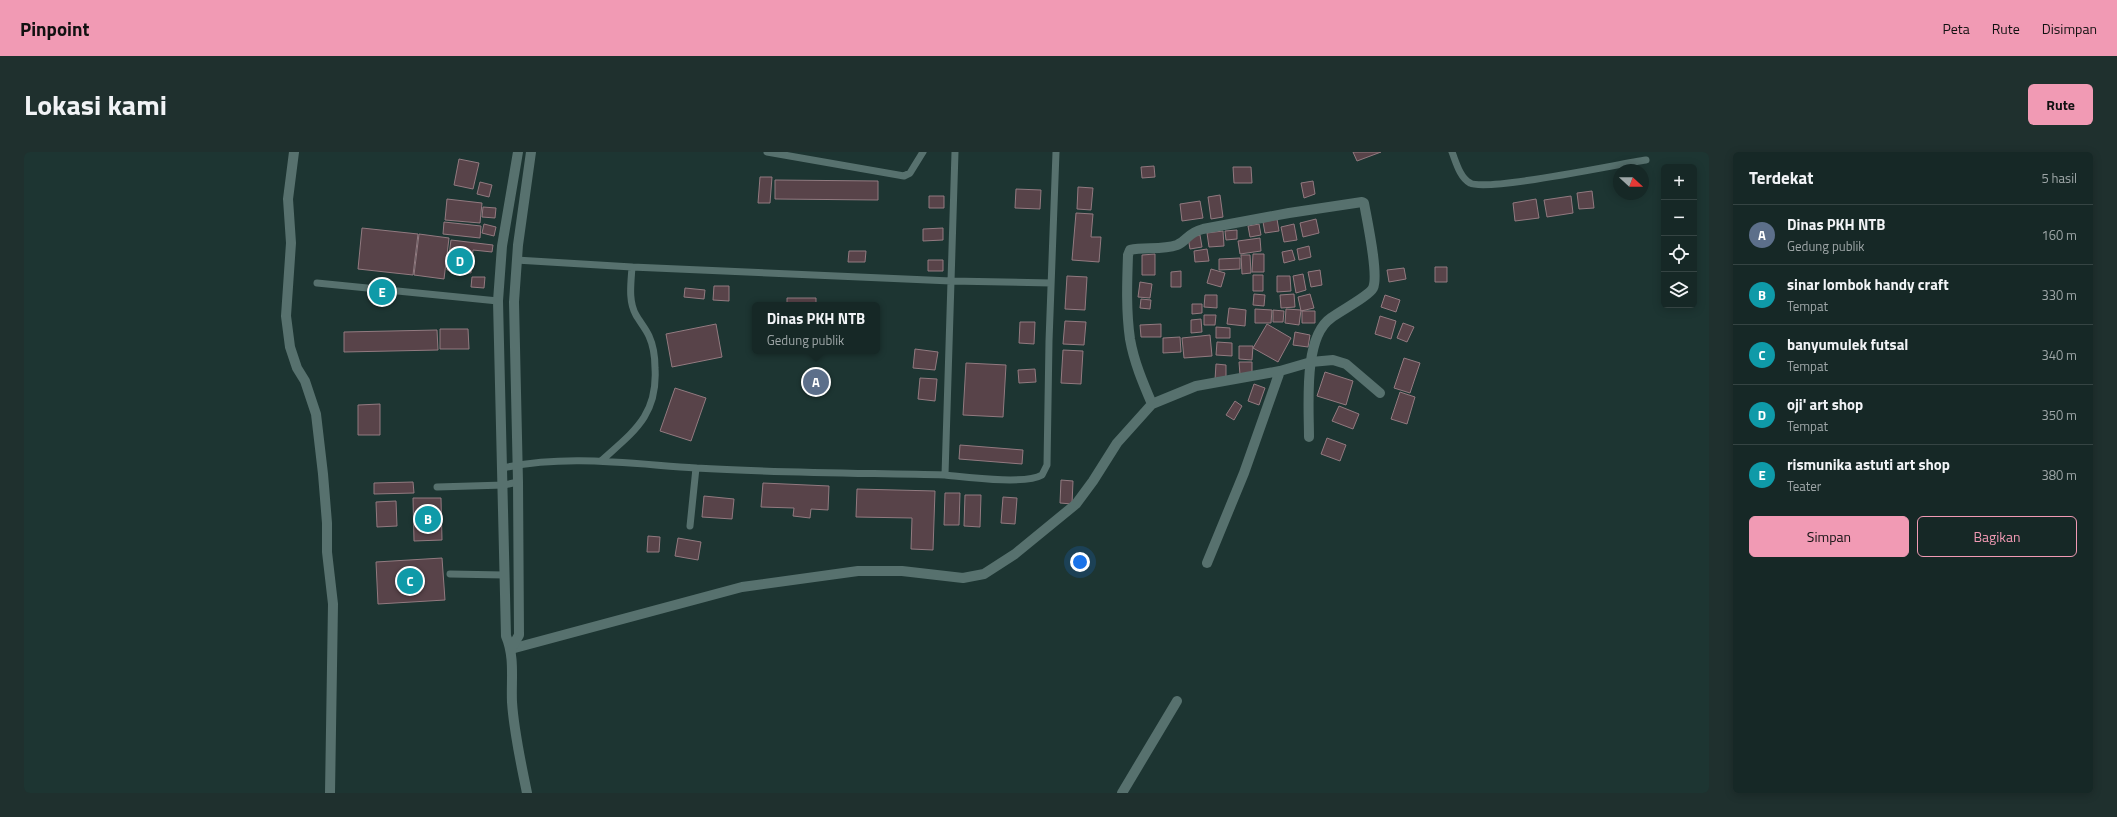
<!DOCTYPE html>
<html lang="id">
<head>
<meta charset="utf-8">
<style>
	:root { --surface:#162826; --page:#1f302e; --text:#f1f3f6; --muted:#9ea6a7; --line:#354443; --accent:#f19ab4 }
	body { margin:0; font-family:"Titillium Web",sans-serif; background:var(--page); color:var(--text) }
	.controls { position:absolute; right:12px; top:12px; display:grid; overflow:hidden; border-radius:6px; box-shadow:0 2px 10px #0003 }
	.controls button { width:36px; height:36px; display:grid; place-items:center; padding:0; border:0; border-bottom:1px solid var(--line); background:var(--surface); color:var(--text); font:20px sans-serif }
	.compass { position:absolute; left:1589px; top:12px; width:36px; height:36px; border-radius:50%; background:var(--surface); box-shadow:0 2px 10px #0003; rotate:111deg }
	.you { position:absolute; left:1056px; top:410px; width:14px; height:14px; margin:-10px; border:3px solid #fff; border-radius:50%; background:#1a73e8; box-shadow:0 0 0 6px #1a73e833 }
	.badge { display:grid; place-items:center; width:26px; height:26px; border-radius:50%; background:var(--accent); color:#fff; font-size:13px; font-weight:700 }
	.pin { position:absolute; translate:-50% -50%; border:2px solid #fff; box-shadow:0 1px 4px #0006 }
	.popup { position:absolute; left:728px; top:150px; width:128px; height:52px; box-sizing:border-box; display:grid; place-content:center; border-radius:6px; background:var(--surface); filter:drop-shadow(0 1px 3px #0005); font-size:13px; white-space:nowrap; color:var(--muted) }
	.popup b { font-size:15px; color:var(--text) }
	.popup::after { content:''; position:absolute; left:50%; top:100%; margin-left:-8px; border:8px solid transparent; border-top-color:var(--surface) }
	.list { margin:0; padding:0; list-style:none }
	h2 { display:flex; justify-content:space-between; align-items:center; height:52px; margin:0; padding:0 16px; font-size:17px }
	h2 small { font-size:13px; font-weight:400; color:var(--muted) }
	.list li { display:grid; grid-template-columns:26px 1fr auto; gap:12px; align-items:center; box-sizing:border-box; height:60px; padding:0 16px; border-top:1px solid var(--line) }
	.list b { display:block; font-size:15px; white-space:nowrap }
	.list p { margin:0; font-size:13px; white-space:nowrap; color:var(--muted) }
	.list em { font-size:13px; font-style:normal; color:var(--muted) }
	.actions { display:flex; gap:8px; padding:12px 16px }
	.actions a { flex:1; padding:9px 0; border:1px solid var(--accent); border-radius:6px; text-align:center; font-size:14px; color:var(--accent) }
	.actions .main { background:var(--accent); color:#111 }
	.icon { flex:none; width:22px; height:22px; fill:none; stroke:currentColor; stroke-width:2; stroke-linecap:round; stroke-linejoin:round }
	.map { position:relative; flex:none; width:1685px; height:641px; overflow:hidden; border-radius:6px }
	header { display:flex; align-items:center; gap:24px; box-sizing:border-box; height:56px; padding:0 20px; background:var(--accent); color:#111 }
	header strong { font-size:19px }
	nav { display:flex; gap:22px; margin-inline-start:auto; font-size:14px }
	.intro { display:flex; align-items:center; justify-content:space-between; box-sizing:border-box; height:96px; padding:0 24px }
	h1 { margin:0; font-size:28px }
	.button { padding:10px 18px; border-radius:6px; background:var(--accent); color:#111; font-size:14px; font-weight:700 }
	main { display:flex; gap:24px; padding:0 24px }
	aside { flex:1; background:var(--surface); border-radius:6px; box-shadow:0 2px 10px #0003 }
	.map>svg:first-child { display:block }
</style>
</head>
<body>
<header>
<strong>Pinpoint</strong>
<nav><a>Peta</a><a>Rute</a><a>Disimpan</a></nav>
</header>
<div class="intro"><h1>Lokasi kami</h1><a class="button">Rute</a></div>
<main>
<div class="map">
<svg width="1685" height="641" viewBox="0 0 1685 641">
	<rect width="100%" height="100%" fill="#1d3532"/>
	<!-- building -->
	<path fill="#584349" stroke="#927a80" d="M 1329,0 L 1357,0 L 1333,9 Z
		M 435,7 L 455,11 L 449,37 L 430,33 Z
		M 1130,14 L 1131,25 L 1118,26 L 1117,15 Z
		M 1209,15 L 1227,15 L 1228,31 L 1210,31 Z
		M 736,25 L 748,25 L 746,51 L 734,51 Z
		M 751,28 L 854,29 L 854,48 L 751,47 Z
		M 1289,29 L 1291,42 L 1280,46 L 1277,31 Z
		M 456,30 L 468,33 L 465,45 L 453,42 Z
		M 1054,35 L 1069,36 L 1067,58 L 1053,57 Z
		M 992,37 L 1017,38 L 1016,57 L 991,56 Z
		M 1568,39 L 1570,56 L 1555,57 L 1553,41 Z
		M 1196,43 L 1199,65 L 1187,67 L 1184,45 Z
		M 905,44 L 920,44 L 920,56 L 905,56 Z
		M 1547,44 L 1549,61 L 1523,65 L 1520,48 Z
		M 423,47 L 458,51 L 456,71 L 421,68 Z
		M 1512,47 L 1515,66 L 1491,69 L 1489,51 Z
		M 1176,49 L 1179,66 L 1158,69 L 1156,52 Z
		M 459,55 L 472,56 L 471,66 L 458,65 Z
		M 1052,61 L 1069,62 L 1067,85 L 1077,85 L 1075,110 L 1048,108 Z
		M 1253,67 L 1255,79 L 1241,81 L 1239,70 Z
		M 1292,67 L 1295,81 L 1279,85 L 1276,71 Z
		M 420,70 L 457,74 L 456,86 L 419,82 Z
		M 460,72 L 472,75 L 470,84 L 458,81 Z
		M 1235,72 L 1237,83 L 1226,85 L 1224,74 Z
		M 1270,72 L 1273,88 L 1260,90 L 1257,75 Z
		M 338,76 L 394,82 L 389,123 L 334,117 Z
		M 919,76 L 919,88 L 899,89 L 899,77 Z
		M 1213,78 L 1213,87 L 1202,88 L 1201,79 Z
		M 1199,79 L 1200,94 L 1185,95 L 1183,81 Z
		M 395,82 L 425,86 L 420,127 L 390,123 Z
		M 1176,83 L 1178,95 L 1166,97 L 1164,85 Z
		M 1236,86 L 1237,99 L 1216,102 L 1214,89 Z
		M 427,88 L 469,93 L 468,100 L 449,98 L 447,121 L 423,118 Z
		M 1285,94 L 1287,105 L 1275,108 L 1273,97 Z
		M 1183,97 L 1185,109 L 1171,110 L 1170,99 Z
		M 1268,98 L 1271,108 L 1260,111 L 1258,100 Z
		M 825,99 L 842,99 L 841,110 L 824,110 Z
		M 1131,102 L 1131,123 L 1118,123 L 1118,103 Z
		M 1229,102 L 1240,102 L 1240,120 L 1228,120 Z
		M 1217,103 L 1226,103 L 1227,121 L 1218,122 Z
		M 1216,106 L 1216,117 L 1195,118 L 1195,107 Z
		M 904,108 L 919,108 L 919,119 L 904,119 Z
		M 1411,115 L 1423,115 L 1423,130 L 1411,130 Z
		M 1380,116 L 1382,127 L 1365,130 L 1363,118 Z
		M 1187,117 L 1201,121 L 1197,135 L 1183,131 Z
		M 1296,118 L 1298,133 L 1287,135 L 1284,120 Z
		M 1157,119 L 1157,135 L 1147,135 L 1147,120 Z
		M 1279,122 L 1282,138 L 1272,141 L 1269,124 Z
		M 1229,123 L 1239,123 L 1239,139 L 1229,139 Z
		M 1043,124 L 1063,125 L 1061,158 L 1041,157 Z
		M 1253,124 L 1266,124 L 1267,139 L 1253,140 Z
		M 448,125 L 461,125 L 460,136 L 447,135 Z
		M 1116,130 L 1128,132 L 1126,146 L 1114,145 Z
		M 690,134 L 705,134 L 705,149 L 689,148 Z
		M 661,136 L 681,138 L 680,147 L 660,145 Z
		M 1230,142 L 1241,143 L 1240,154 L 1229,153 Z
		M 1270,142 L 1271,155 L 1257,156 L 1256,143 Z
		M 1286,142 L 1290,156 L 1277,159 L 1274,145 Z
		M 1181,143 L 1193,143 L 1193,156 L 1180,155 Z
		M 1361,143 L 1376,148 L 1372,160 L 1357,155 Z
		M 763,146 L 792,146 L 792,153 L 763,153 Z
		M 1117,147 L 1127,148 L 1126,157 L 1116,156 Z
		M 1168,152 L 1178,152 L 1178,161 L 1168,162 Z
		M 1205,156 L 1222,158 L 1221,174 L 1203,172 Z
		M 1231,157 L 1248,158 L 1247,171 L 1231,171 Z
		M 1262,157 L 1277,158 L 1275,173 L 1261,171 Z
		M 1249,158 L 1260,159 L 1259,170 L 1249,170 Z
		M 1278,159 L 1291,159 L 1291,171 L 1278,171 Z
		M 1180,163 L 1192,163 L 1191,173 L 1180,173 Z
		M 1356,164 L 1372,169 L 1367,187 L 1351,182 Z
		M 1177,167 L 1178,180 L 1167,181 L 1167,168 Z
		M 1041,169 L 1062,170 L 1060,193 L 1039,192 Z
		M 996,170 L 1011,170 L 1010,192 L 995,191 Z
		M 1379,171 L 1390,175 L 1383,190 L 1373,186 Z
		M 692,172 L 698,205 L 648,215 L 642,182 Z
		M 1137,172 L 1137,185 L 1117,185 L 1116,173 Z
		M 1243,172 L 1267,186 L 1254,210 L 1229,196 Z
		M 1192,175 L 1206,176 L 1206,186 L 1192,186 Z
		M 416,177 L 444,177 L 445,197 L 416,197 Z
		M 413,178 L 414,198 L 320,200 L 320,180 Z
		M 1271,180 L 1286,183 L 1284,195 L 1269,193 Z
		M 1186,183 L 1188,204 L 1160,206 L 1158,186 Z
		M 1156,185 L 1157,200 L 1139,201 L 1139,186 Z
		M 1193,190 L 1208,191 L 1208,204 L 1192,203 Z
		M 1215,194 L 1229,194 L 1228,208 L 1215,207 Z
		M 891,197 L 914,200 L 911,218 L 889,216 Z
		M 1039,198 L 1059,199 L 1057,232 L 1037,231 Z
		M 1380,206 L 1396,211 L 1386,241 L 1370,236 Z
		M 1215,210 L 1228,210 L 1228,222 L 1216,223 Z
		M 942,211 L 982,213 L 979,265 L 939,263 Z
		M 1192,212 L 1202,213 L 1202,229 L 1191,228 Z
		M 1011,217 L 1012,230 L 995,231 L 994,218 Z
		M 1301,220 L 1329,229 L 1322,253 L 1293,244 Z
		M 896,226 L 913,227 L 911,249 L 894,247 Z
		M 1230,232 L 1241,236 L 1235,253 L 1224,249 Z
		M 651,236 L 682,246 L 667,289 L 636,279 Z
		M 1376,240 L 1391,245 L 1383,272 L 1367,267 Z
		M 1211,249 L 1218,254 L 1210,268 L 1202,263 Z
		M 356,252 L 356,283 L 334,283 L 334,253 Z
		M 1315,254 L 1335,262 L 1329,277 L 1308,269 Z
		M 1303,286 L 1322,293 L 1316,309 L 1297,302 Z
		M 936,293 L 999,298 L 998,312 L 935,307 Z
		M 1037,328 L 1049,329 L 1048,352 L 1036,351 Z
		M 389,330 L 390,341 L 350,342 L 350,331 Z
		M 739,331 L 805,334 L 804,358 L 787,357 L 786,366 L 769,364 L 770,356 L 737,355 Z
		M 833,337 L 911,339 L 909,398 L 887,397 L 888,366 L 832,365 Z
		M 921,341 L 936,341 L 935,373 L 920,373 Z
		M 941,343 L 957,343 L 956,375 L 940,374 Z
		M 680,344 L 710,347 L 708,367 L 678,365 Z
		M 979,345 L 993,346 L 991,372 L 977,371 Z
		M 389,346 L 417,346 L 418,388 L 390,389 Z
		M 372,349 L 373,374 L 353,375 L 352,350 Z
		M 624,384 L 636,385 L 635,400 L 623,400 Z
		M 654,386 L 677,390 L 674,408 L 651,404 Z
		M 418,406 L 421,448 L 354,452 L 352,410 Z"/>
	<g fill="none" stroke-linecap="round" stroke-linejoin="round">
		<!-- lane -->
		<path stroke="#57716e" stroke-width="7" d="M 743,0 L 880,24 L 886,21 L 899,0
			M 1428,0 C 1432,10 1436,26 1446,31 C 1463,40 1594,12 1622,8
			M 492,108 L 608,115 L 927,129 L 1027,131
			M 293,131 L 474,149
			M 577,309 C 609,280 634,264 631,216 C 631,205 630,195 625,184 C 622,177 616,170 612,163 C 604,149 607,131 608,115
			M 479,316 C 542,302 608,312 672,316 C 755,321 838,321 921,323 C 942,325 1001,333 1018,323 L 1023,313 L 1025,189 L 1032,0
			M 921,323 L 931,0
			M 413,335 L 480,333 L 494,330
			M 666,374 L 672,316
			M 426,422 L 480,423"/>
		<!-- street -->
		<path stroke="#57716e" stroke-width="10" d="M 270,0 L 264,47 L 267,91 L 262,164 L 266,195 L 273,216 L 281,229 L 292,262 L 299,322 L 303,371 L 303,400 L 309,452 L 306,641
			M 1128,252 C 1119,231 1110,210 1106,187 C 1102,159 1103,131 1104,103 L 1106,98 C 1121,95 1138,98 1153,93 C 1163,89 1163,81 1179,77 L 1265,61 L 1338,50 L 1340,51 C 1343,68 1355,123 1349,136 C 1345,144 1316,159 1307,166 C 1279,185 1285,254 1285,285
			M 1183,411 L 1220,321 L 1256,219
			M 487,497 L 718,435 L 834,419 L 878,419 L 939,426 L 960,422 L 991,402 L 1052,352 L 1069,329 L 1093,291 L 1128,252 L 1172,234 L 1256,219 L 1287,210 L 1309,208 L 1322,212 L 1356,241
			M 1098,641 L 1153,549"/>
		<!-- secondary -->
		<path stroke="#57716e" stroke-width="10" d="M 494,0 L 478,94 L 474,149 L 482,484 C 491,505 487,528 488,550 C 490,581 497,611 503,641
			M 487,497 L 495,483 L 494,330 L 490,150 L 494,93 L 507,0"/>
	</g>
</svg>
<div class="controls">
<button>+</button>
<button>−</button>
<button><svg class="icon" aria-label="locate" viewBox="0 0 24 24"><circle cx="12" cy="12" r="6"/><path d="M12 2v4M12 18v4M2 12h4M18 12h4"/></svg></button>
<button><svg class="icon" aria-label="layers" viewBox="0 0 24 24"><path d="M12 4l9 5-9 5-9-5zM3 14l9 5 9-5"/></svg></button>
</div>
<svg class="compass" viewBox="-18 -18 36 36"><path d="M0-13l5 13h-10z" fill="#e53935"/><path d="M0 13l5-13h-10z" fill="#9ea6a7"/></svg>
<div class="you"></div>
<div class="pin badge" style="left:792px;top:230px;background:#5c6f8a">A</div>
<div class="popup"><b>Dinas PKH NTB</b>Gedung publik</div>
<div class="pin badge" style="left:404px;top:367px;background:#0f9aa8">B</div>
<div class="pin badge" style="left:386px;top:429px;background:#0f9aa8">C</div>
<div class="pin badge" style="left:436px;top:109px;background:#0f9aa8">D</div>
<div class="pin badge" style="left:358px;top:140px;background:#0f9aa8">E</div>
</div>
<aside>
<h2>Terdekat<small>5 hasil</small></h2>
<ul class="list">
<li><span class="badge" style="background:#5c6f8a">A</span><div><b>Dinas PKH NTB</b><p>Gedung publik</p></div><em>160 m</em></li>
<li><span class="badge" style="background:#0f9aa8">B</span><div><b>sinar lombok handy craft</b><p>Tempat</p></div><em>330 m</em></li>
<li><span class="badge" style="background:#0f9aa8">C</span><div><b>banyumulek futsal</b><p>Tempat</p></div><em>340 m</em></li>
<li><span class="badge" style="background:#0f9aa8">D</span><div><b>oji' art shop</b><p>Tempat</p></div><em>350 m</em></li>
<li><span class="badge" style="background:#0f9aa8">E</span><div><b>rismunika astuti art shop</b><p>Teater</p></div><em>380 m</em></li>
</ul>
<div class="actions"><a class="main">Simpan</a><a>Bagikan</a></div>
</aside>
</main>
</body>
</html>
